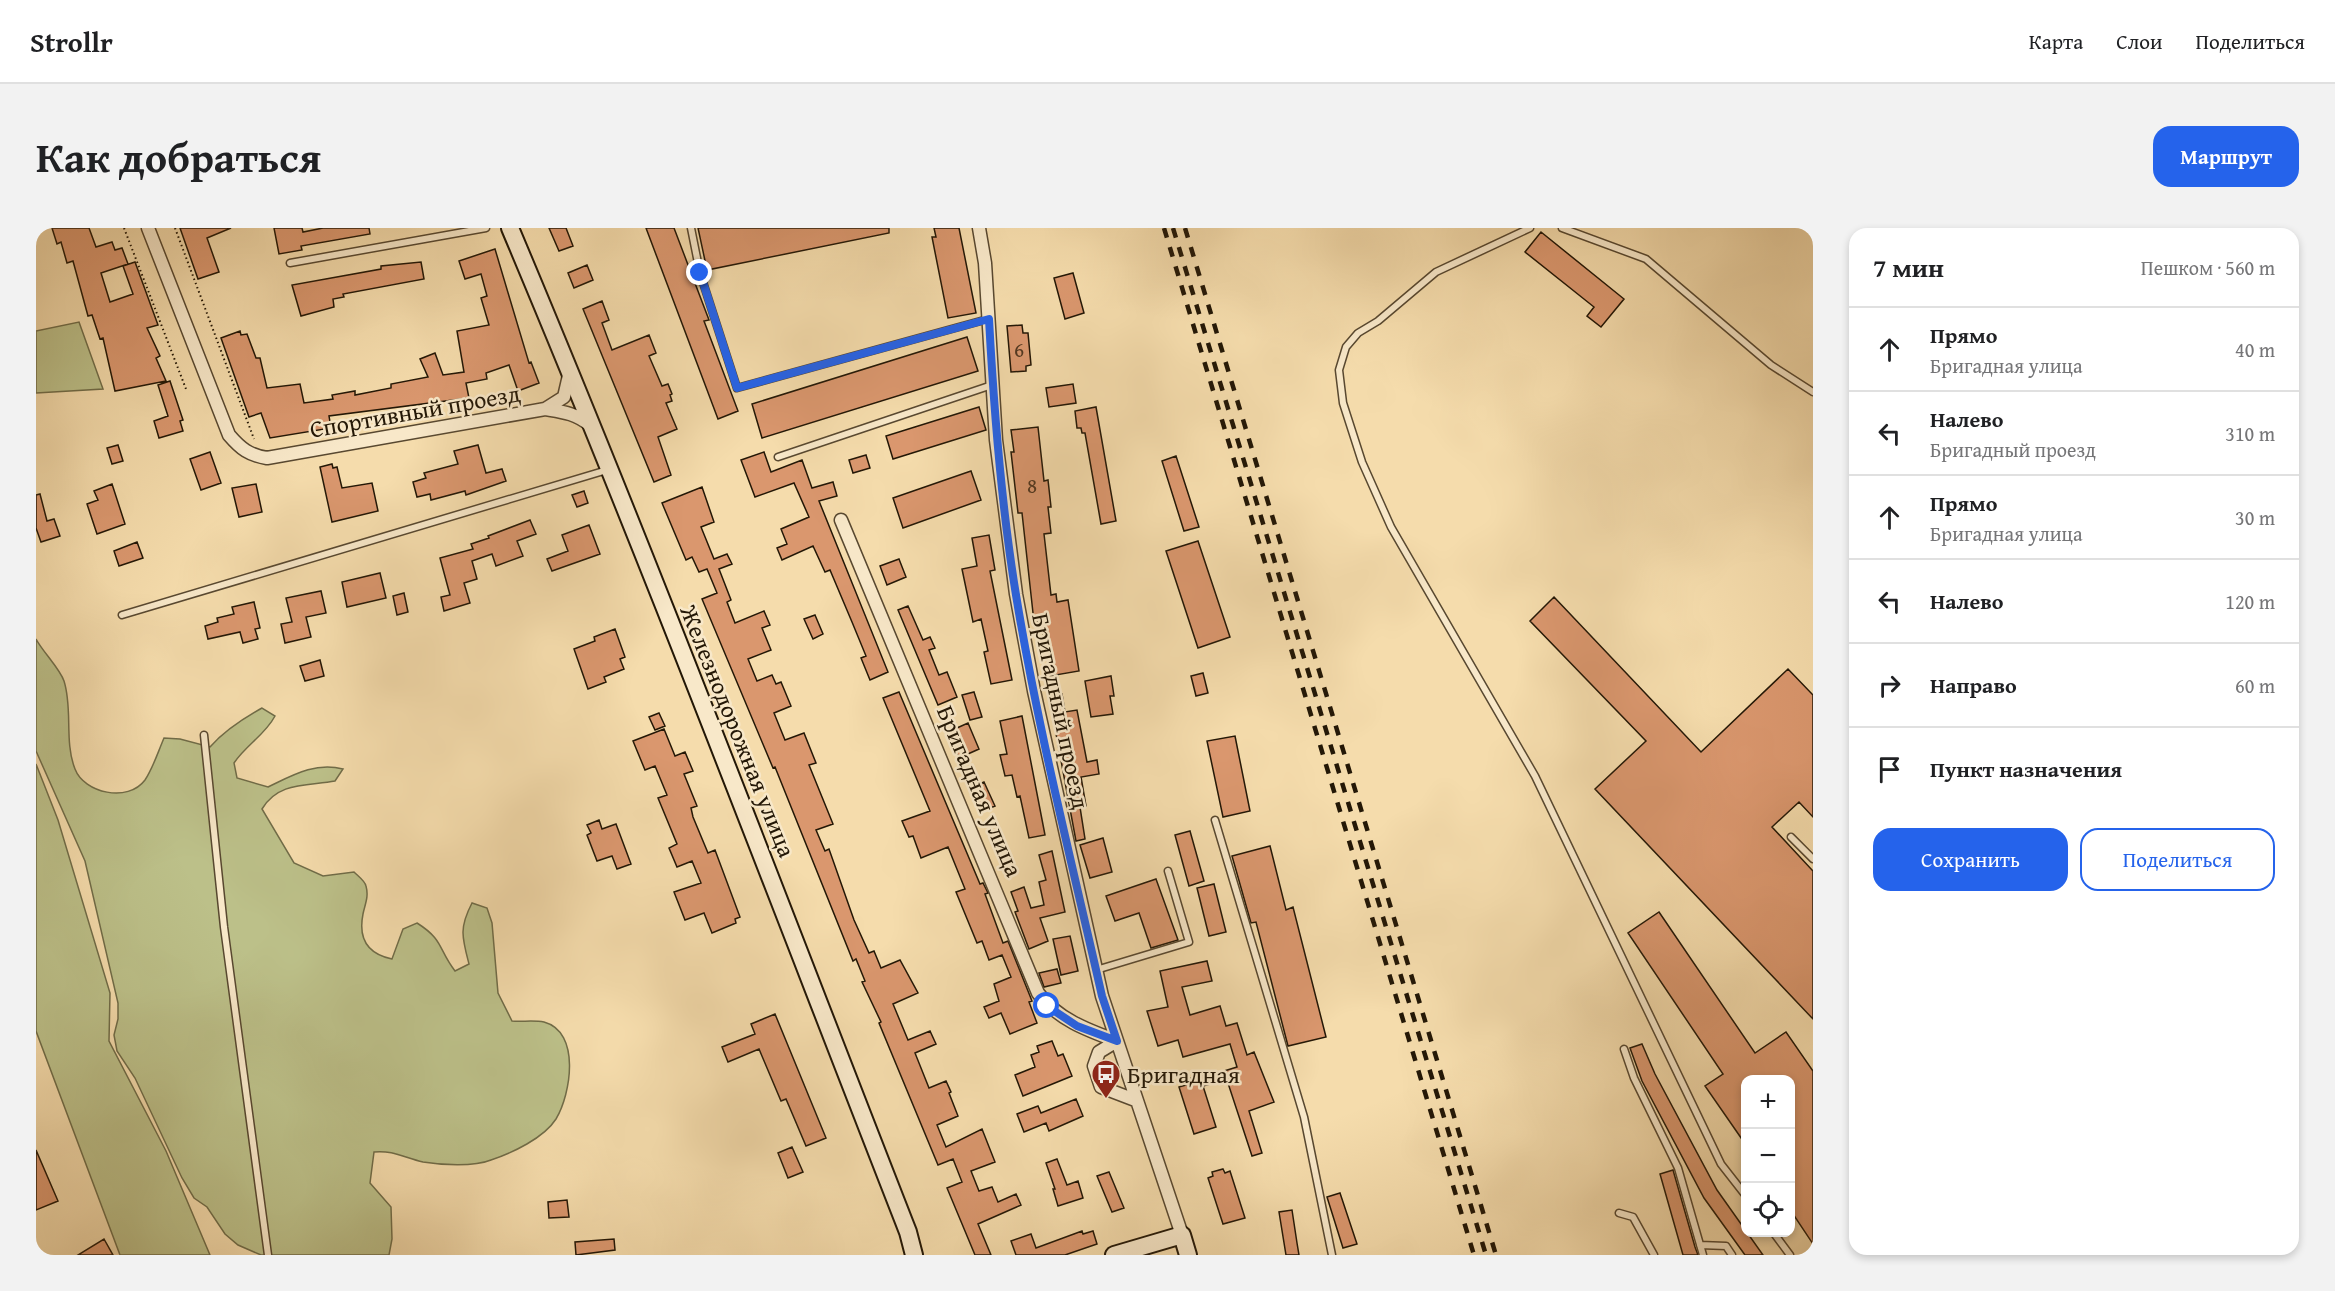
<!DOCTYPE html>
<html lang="ru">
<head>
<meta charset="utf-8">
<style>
	:root { --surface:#fff; --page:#f2f2f2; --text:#202124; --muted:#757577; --line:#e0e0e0; --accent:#2563eb }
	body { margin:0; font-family:"Gentium Book Plus",serif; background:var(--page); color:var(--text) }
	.controls { position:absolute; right:18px; bottom:18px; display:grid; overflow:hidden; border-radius:12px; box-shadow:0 3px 9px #0003 }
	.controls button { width:54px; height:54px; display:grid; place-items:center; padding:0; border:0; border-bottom:2px solid var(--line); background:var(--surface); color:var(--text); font:30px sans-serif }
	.stop { position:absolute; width:18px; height:18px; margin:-14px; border:4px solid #2563eb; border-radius:50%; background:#fff }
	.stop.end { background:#2563eb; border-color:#fff; box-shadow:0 2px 6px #0008 }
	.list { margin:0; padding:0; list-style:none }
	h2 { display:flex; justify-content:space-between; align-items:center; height:78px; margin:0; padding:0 24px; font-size:26px }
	h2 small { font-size:20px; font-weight:400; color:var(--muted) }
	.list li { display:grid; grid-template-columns:39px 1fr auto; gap:18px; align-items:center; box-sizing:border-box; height:84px; padding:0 24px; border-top:2px solid var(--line) }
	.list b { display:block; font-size:22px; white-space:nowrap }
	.list p { margin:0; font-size:20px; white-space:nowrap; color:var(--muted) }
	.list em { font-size:20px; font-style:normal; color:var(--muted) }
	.actions { display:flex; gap:12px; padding:18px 24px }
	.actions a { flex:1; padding:14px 0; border:2px solid var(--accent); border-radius:18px; text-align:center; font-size:21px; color:var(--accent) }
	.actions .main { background:var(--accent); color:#fff }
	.icon { flex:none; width:33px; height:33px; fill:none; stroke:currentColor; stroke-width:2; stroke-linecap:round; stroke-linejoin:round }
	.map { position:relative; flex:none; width:1777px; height:1027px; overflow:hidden; border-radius:18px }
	header { display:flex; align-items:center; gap:36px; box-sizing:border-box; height:84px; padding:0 30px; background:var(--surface); border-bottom:2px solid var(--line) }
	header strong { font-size:28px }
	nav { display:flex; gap:33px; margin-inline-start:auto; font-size:21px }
	.intro { display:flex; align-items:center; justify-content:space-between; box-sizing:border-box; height:144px; padding:0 36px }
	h1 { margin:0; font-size:42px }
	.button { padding:15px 27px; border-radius:18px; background:var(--accent); color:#fff; font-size:21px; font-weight:700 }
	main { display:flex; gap:36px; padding:0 36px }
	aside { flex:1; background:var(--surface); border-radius:18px; box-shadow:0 3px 9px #0003 }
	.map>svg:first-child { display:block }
</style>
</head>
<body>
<header>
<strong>Strollr</strong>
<nav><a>Карта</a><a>Слои</a><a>Поделиться</a></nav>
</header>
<div class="intro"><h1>Как добраться</h1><a class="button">Маршрут</a></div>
<main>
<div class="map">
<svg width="1777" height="1027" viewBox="0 0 1777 1027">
	<rect width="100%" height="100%" fill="#f5dcac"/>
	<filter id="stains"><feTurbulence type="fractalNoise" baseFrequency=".00333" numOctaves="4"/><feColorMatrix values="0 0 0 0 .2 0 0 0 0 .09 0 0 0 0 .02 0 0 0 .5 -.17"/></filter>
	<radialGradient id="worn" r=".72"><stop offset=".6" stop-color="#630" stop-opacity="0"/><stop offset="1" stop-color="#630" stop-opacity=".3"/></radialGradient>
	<!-- green -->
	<path fill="#bcc089" stroke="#706c48" stroke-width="1.5" d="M 43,94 L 67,161 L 0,165 L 0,103 Z
		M 0,411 C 7,424 24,441 28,453 C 37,481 28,513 39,541 C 48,565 92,575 109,552 C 117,540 122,524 128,510 L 144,511 L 174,519 C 187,504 208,490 226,480 L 239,488 C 229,507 210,517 198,535 L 201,550 L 232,559 C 257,547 279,534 307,541 L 299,553 C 270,558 242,554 226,581 L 258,635 L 287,648 L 318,644 C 322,648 329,653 330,658 C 333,669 329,676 327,686 C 322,711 332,726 356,731 L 367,701 L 381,695 C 408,712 402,721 419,743 L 433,736 C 426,709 423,700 436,675 L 451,680 L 456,695 L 462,765 L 476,793 C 485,794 498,792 508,794 C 545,804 535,866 520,891 C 508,910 476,925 455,932 C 438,939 405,937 387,934 C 369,930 357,922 338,924 L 334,955 L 355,979 L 356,1011 L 353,1027 L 225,1027 L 202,1017 L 189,1006 L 171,979 L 158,970 L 146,950 L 99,850 L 81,823 L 78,807 L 82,791 L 82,775 L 49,633 L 0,523 Z
		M 0,536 L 22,592 L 74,765 L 73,813 L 130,923 L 174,1027 L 84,1027 L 0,803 Z"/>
	<!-- building -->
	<path fill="#da976e" stroke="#231706" stroke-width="1.5" d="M 16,0 L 53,0 L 60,19 L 76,14 L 79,22 L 86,20 L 92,36 L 65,45 L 74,74 L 97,66 L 87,38 L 99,34 L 122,97 L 111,100 L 124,128 L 120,130 L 130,153 L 79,163 L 67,110 L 64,111 L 56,87 L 52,88 L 37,33 L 31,35 L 25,14 L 21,16 Z
		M 144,0 L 195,0 L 171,10 L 183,44 L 162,51 Z
		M 238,0 L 266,0 L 267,4 L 287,0 L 333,0 L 334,6 L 265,18 L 266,22 L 243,26 Z
		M 513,0 L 530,0 L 537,18 L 523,23 Z
		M 610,0 L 638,0 L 673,92 L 668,93 L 702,183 L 682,191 Z
		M 662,0 L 853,0 L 853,5 L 671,42 Z
		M 898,0 L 923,0 L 940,85 L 912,90 L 896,9 L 900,9 Z
		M 1505,4 L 1588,71 L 1565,99 L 1551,88 L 1558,79 L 1489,24 Z
		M 459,21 L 493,135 L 495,134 L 503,155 L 482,163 L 473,137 L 450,145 L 451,151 L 430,155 L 433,170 L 293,188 L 295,200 L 234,210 L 225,185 L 213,189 L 185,110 L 204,103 L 205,107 L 211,106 L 220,130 L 224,130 L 231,160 L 264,156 L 268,175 L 297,171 L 296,167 L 319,163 L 319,167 L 355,160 L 355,156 L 392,149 L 384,131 L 399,125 L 407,147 L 428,144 L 421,103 L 453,97 L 445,70 L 451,68 L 445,46 L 429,51 L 423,33 Z
		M 385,34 L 388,51 L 307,66 L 308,69 L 297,71 L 298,79 L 265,88 L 256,57 L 345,41 L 345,38 Z
		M 551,37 L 557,52 L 538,60 L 532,45 Z
		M 1037,45 L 1048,85 L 1029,91 L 1018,50 Z
		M 566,73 L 573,92 L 566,95 L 576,122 L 613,107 L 620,125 L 613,128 L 626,158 L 632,156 L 636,166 L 634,167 L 636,173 L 630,175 L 641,201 L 622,209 L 635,247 L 618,254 L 547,81 Z
		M 986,97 L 987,105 L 992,105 L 995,137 L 990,138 L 990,143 L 975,144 L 971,98 Z
		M 931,109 L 942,143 L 726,210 L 716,176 Z
		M 134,153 L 147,192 L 144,193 L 147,203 L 123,210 L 118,193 L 132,188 L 122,157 Z
		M 1037,156 L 1040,175 L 1013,179 L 1010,160 Z
		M 943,179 L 950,202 L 857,231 L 850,208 Z
		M 1060,179 L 1080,293 L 1065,296 L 1049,205 L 1046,205 L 1045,200 L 1041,200 L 1039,183 Z
		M 1002,199 L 1008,253 L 1012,252 L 1015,279 L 1012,279 L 1015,305 L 1008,306 L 1015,367 L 1020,366 L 1021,374 L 1032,372 L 1043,443 L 1014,448 L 1005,393 L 998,394 L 986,285 L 982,285 L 975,224 L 978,224 L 975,202 Z
		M 82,217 L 87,233 L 76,236 L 71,220 Z
		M 442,217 L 450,245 L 466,241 L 470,253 L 430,267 L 429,263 L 395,272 L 394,266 L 381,269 L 377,254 L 390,250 L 388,245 L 422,236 L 418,223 Z
		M 174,224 L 185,255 L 165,262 L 154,231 Z
		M 728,224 L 735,244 L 766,232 L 776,260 L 797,254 L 801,268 L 783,273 L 852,444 L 834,452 L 825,430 L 830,428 L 816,394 L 794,342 L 789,344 L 777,318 L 746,332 L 741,320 L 751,316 L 745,301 L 773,289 L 758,255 L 719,269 L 705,232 Z
		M 830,227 L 834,240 L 817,245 L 813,232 Z
		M 1140,228 L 1163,299 L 1148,303 L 1126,233 Z
		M 296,236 L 297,240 L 301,239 L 306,260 L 336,255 L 342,283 L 296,294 L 284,239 Z
		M 935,243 L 945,272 L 867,300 L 857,270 Z
		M 76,256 L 89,296 L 61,306 L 51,276 L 62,272 L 58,263 Z
		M 220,256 L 226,284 L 203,289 L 196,260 Z
		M 666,259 L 678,294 L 665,299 L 678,331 L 691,326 L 696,336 L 683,341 L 695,372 L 691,374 L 699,395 L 728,383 L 734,397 L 726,400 L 735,422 L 712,431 L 721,453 L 736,447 L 740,456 L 745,454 L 755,478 L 738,485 L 749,512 L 768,505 L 780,535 L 773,537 L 797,596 L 780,602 L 789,623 L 793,621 L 818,692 L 833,725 L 838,723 L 845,740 L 864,732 L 882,765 L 857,776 L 872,812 L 894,803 L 900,816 L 879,825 L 893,860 L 910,853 L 915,864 L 913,865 L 922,888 L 901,897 L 910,919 L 946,901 L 959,934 L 935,943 L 943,963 L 956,959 L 962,974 L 980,966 L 985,977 L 942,996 L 955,1027 L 939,1027 L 911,960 L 926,954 L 917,931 L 902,937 L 843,795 L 845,794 L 826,754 L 829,753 L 820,731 L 817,733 L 739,539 L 737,540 L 666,371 L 681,365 L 671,341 L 663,344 L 656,329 L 650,332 L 626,275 Z
		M 548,263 L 552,275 L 541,279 L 536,267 Z
		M 4,266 L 11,293 L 18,291 L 24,308 L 5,314 L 0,300 L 0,267 Z
		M 494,292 L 500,306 L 481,313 L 487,328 L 460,338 L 456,326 L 436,333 L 441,351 L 428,355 L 434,375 L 408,383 L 405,369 L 414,367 L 404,330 L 437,321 L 435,316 L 453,310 L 452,308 Z
		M 553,297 L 564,326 L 516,343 L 511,331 L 532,323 L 526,307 Z
		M 953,307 L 959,342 L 954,343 L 976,452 L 955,456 L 948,424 L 952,423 L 945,391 L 937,394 L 926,341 L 941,338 L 936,310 Z
		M 1162,313 L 1194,409 L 1162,420 L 1130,323 Z
		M 101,314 L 107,330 L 83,338 L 78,323 Z
		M 863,331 L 870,349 L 851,357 L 844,338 Z
		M 344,345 L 350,370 L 311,379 L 306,354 Z
		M 285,363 L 290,385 L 270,389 L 275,409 L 249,415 L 245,396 L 256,394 L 250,370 Z
		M 368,365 L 372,384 L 361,387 L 357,368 Z
		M 1518,369 L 1665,524 L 1752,441 L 1777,467 L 1777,589 L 1763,574 L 1736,599 L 1777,643 L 1777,791 L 1559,561 L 1610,513 L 1494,393 Z
		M 218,374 L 224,400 L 219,401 L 222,411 L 207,415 L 204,404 L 172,411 L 169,398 L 182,394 L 181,390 L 198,386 L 196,379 Z
		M 872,378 L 887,412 L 894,409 L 899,420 L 893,422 L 903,447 L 911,444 L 921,469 L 902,477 L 862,382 Z
		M 779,387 L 787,406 L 777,411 L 768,391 Z
		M 579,401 L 589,429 L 584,431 L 588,441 L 568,449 L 570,454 L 552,461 L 538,421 L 559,413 L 558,409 Z
		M 284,432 L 288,448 L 269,453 L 264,438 Z
		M 1167,445 L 1172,465 L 1160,468 L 1155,448 Z
		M 1075,448 L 1078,468 L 1074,468 L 1077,486 L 1055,489 L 1049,453 Z
		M 863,464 L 944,656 L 947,655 L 952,665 L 949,666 L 967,715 L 972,713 L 996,773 L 993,774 L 1001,795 L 974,806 L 965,785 L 953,790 L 948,779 L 963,773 L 958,756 L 975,749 L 966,727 L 953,732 L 946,713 L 941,715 L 920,664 L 929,661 L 912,619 L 885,630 L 877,608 L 873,609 L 866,593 L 894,583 L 847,470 Z
		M 938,464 L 946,489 L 934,492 L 926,467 Z
		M 1026,466 L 1029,484 L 1041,482 L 1051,534 L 1061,532 L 1063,546 L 1045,549 L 1050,578 L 1044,579 L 1049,611 L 1040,613 L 1013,468 Z
		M 623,485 L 629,498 L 619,502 L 613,489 Z
		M 986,488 L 1009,607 L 993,610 L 984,568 L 981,569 L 976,547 L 969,548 L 964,527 L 971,526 L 964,493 Z
		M 932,495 L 943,521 L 923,530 L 912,504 Z
		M 628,501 L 639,528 L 649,524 L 657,543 L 648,546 L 661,578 L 655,580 L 657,589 L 672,625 L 679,622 L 704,689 L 699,691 L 700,695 L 676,705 L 668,685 L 649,692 L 638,664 L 665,655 L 656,633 L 641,639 L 633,620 L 641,616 L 622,570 L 631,567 L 619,538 L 609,542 L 597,513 Z
		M 1199,508 L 1214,583 L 1187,589 L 1171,513 Z
		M 948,554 L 959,578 L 944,584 L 934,560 Z
		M 563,592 L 566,601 L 580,596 L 595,636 L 581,641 L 576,628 L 561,633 L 551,607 L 555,605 L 551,597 Z
		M 1154,603 L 1168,653 L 1153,658 L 1139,607 Z
		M 1067,610 L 1076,644 L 1054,650 L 1044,617 Z
		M 1234,618 L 1250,682 L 1257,679 L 1290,809 L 1252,818 L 1220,694 L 1215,695 L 1196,628 Z
		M 1016,623 L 1029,684 L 1004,690 L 1012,713 L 993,721 L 979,684 L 982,683 L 975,664 L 988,659 L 995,680 L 1008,677 L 1003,654 L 1010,652 L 1003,627 Z
		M 1120,651 L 1142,712 L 1115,720 L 1103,685 L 1079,693 L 1070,668 Z
		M 1178,656 L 1190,704 L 1173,708 L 1161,660 Z
		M 1623,684 L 1719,825 L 1750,804 L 1777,843 L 1777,1016 L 1755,983 L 1755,852 L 1710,852 L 1710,917 L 1669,858 L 1687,846 L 1592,705 Z
		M 1034,708 L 1042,743 L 1025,747 L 1017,711 Z
		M 1171,733 L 1176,753 L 1146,759 L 1154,787 L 1184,778 L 1190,798 L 1201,795 L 1211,827 L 1218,824 L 1238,874 L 1213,883 L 1226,925 L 1216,928 L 1188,843 L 1201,839 L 1194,816 L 1147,829 L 1142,812 L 1122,818 L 1111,783 L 1132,779 L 1124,743 Z
		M 1021,741 L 1025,755 L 1008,759 L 1003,745 Z
		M 739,786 L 790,910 L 770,918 L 750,871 L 745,873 L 723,821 L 692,834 L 686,819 L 719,806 L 715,796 Z
		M 1016,813 L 1022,828 L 1027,826 L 1036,848 L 987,868 L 979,847 L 999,839 L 995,827 L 1003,824 L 1001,818 Z
		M 1606,816 L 1619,846 L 1681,962 L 1727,1027 L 1709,1027 L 1668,970 L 1606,853 L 1594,820 Z
		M 1174,844 L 1178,855 L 1167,858 L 1180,899 L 1158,906 L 1143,859 L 1157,855 L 1155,850 Z
		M 1040,871 L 1047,888 L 1013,903 L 1010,895 L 988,904 L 981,886 L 1002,878 L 1005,885 Z
		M 756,919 L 767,944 L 752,950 L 742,925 Z
		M 0,922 L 22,973 L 0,982 Z
		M 1021,931 L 1031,957 L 1042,953 L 1047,970 L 1022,978 L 1017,961 L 1019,961 L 1010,935 Z
		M 1187,941 L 1189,945 L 1194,943 L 1209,990 L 1187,996 L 1172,950 L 1177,948 L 1176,944 Z
		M 1637,942 L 1659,1019 L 1662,1027 L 1647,1027 L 1624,946 Z
		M 1073,944 L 1088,980 L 1076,984 L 1061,948 Z
		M 1304,965 L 1321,1016 L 1307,1020 L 1291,969 Z
		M 531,972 L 533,989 L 513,990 L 512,974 Z
		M 1256,982 L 1261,1015 L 1263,1027 L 1250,1027 L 1243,984 Z
		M 1046,1003 L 1047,1006 L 1057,1003 L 1061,1016 L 1029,1027 L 980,1027 L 975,1013 L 995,1006 L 1000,1020 Z
		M 68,1011 L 77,1027 L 42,1027 Z
		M 578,1011 L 579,1022 L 540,1027 L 539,1014 Z"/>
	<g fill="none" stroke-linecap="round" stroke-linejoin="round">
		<!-- lane casing -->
		<g stroke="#584830" stroke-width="9">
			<path id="lane" d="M 655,0 L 664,45 L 701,160 L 952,91
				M 1494,0 L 1400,44 L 1342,93 L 1322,105 L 1310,119 L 1303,142 L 1307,175 L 1326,234 L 1355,299 L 1499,548 L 1685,936 L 1710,968
				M 1526,0 L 1610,31 L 1735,137 L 1777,164
				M 254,35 L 450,0
				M 742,229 L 956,157
				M 86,387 L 571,242
				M 168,507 L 188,699 L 232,1027
				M 1179,592 L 1268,889 L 1296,1027
				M 1755,609 L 1777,631
				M 1060,742 L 1153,714 L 1132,643
				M 1588,821 L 1598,850 L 1642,940 L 1667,1027
				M 1583,985 L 1597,989 L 1618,1027
				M 1737,1004 L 1754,1027
				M 1664,1017 L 1690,1018 L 1696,1027"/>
		</g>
		<!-- street casing -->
		<g stroke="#584830" stroke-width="15">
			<path id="street" d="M 112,0 L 193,207 C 205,221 213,227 231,230 L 509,181 C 527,184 539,185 554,197
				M 943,0 L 949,35 L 960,212 L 980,366 L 998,463 L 1066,768 L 1146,1007
				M 509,181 L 528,169 L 534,143
				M 805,292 L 1002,765 C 1021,791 1051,802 1081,813
				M 1081,813 L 1063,824 L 1058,838 L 1065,859 L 1099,872"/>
		</g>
		<!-- secondary casing -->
		<g stroke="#231706" stroke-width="20">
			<path id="secondary" d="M 474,0 C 614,332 741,669 872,1004 L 878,1027
				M 1078,1027 L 1146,1007 L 1152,1027"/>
		</g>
		<!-- path -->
		<path stroke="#231706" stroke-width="2" stroke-dasharray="1.5 3" stroke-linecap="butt" d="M 88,0 L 150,161
			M 139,0 L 218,211"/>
		<!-- lane -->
		<use href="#lane" stroke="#f8e8c9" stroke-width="6"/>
		<!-- street -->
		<use href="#street" stroke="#f8e8c9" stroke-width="12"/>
		<!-- secondary -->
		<use href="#secondary" stroke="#f8e8c9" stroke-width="16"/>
		<!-- rail -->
		<path stroke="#231706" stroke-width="4.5" stroke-dasharray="10 10" stroke-linecap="butt" d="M 1128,0 L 1438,1027
			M 1137,0 L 1450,1027
			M 1149,0 L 1460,1027"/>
	</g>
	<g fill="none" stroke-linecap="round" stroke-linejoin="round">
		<!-- route -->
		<path stroke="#2563eb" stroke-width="8" d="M 664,45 L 701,160 L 953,91 C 958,184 965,276 980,367 C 1002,502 1036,635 1066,768 L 1081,813 L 1041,798 L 1011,778"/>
	</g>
	<!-- icons -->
	<defs>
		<g id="bus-pin" transform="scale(1.5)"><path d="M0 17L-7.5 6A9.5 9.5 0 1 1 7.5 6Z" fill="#8f2418" stroke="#f8e8c9"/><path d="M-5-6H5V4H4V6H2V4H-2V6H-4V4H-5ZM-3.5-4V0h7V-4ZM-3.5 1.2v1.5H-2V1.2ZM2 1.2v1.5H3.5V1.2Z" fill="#fff"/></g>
	</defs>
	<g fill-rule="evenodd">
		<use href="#bus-pin" x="1070" y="846"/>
	</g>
	<g text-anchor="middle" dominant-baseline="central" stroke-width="5" stroke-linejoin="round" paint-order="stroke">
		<!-- number labels -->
		<g font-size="21" fill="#513720">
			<text x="983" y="121">6</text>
			<text x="996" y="257">8</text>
		</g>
		<!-- street labels -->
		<g font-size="24" fill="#231706" stroke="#f8e8c9">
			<text transform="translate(379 183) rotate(-10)">Спортивный проезд</text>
			<text transform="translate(1025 483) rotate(78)">Бригадный проезд</text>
			<text transform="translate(702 503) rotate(68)">Железнодорожная улица</text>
			<text transform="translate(944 563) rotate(67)">Бригадная улица</text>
		</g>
		<!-- poi labels -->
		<g font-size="24" fill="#231706" stroke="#f8e8c9" text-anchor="start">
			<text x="1091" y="846">Бригадная</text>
		</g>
	</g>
	<rect width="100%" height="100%" filter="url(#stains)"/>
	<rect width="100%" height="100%" fill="url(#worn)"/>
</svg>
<div class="controls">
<button>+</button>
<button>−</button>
<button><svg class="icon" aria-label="locate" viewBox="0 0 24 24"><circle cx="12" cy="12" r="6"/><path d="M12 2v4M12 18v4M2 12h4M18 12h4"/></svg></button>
</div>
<div class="stop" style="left:1011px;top:778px"></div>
<div class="stop end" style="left:664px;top:45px"></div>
</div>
<aside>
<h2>7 мин<small>Пешком · 560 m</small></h2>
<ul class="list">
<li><svg class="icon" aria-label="ahead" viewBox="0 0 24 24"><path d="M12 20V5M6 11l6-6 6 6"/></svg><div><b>Прямо</b><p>Бригадная улица</p></div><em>40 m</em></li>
<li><svg class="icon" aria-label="left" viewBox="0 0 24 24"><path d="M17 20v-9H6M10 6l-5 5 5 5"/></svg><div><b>Налево</b><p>Бригадный проезд</p></div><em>310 m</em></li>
<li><svg class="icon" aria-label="ahead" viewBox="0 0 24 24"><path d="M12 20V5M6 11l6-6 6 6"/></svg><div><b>Прямо</b><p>Бригадная улица</p></div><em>30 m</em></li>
<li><svg class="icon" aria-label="left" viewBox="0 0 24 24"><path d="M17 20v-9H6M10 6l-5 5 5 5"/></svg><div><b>Налево</b></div><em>120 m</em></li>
<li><svg class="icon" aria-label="right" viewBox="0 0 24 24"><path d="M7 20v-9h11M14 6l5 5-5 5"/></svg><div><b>Направо</b></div><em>60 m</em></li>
<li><svg class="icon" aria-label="arrive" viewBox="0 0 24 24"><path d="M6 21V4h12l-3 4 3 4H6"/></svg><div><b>Пункт назначения</b></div></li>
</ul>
<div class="actions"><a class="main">Сохранить</a><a>Поделиться</a></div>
</aside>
</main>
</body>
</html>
